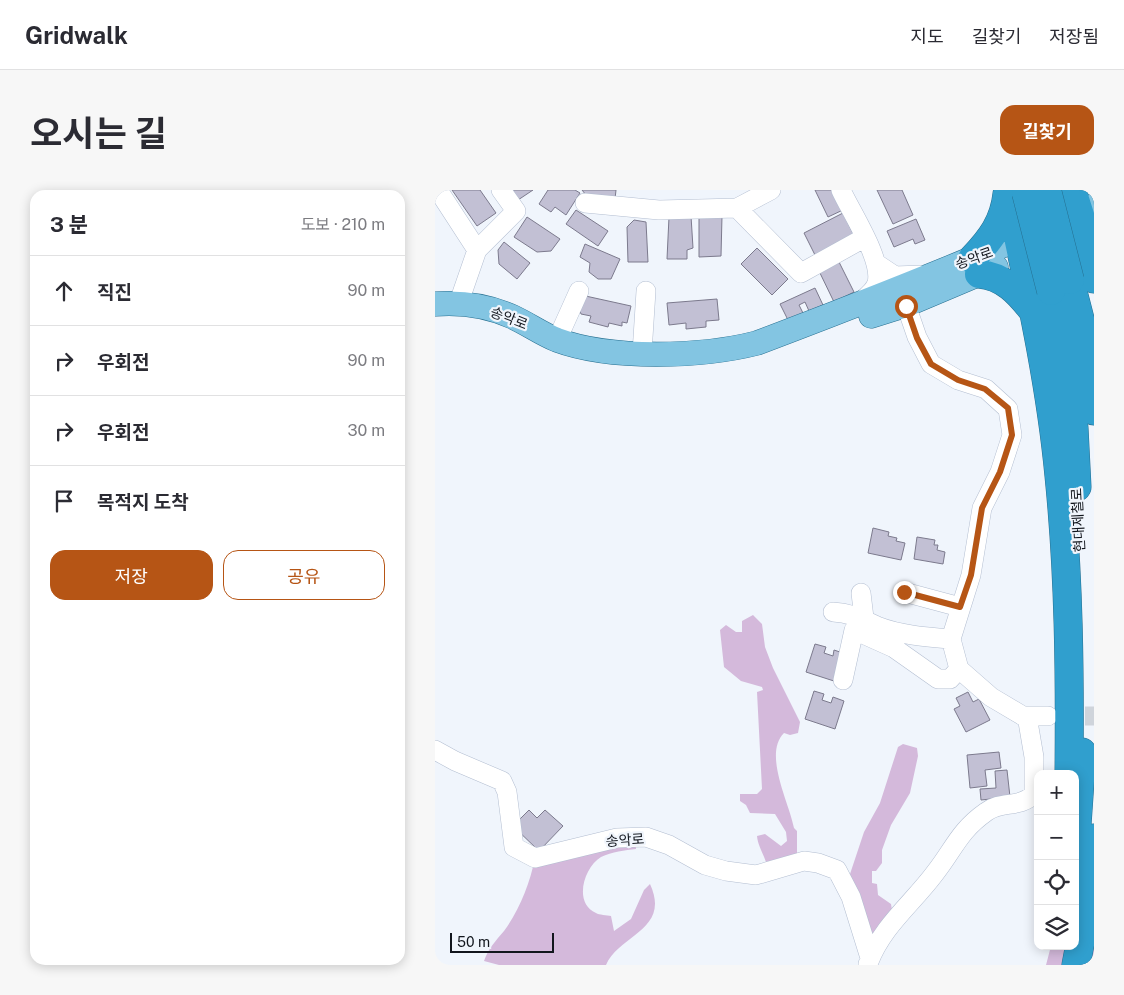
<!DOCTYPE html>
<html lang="ko">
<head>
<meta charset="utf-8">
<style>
	:root { --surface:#fff; --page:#f7f7f7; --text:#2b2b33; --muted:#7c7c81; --line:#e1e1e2; --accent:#b65515 }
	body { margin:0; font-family:"Public Sans","Noto Sans KR",sans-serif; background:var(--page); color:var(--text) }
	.controls { position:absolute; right:15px; bottom:15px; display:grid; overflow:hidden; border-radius:10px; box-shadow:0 2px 12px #0003 }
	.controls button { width:45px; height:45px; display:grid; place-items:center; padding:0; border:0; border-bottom:1px solid var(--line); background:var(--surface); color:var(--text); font:25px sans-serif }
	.scale { position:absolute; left:15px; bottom:12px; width:104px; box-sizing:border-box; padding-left:5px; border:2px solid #12161d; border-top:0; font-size:14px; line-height:18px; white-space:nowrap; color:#12161d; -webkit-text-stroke:4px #f0f5fc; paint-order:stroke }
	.stop { position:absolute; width:15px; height:15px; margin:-11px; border:4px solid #b65515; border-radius:50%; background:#fff }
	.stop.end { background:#b65515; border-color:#fff; box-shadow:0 1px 5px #0008 }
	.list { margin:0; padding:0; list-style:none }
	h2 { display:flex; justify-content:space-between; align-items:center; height:65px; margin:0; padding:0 20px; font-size:21px }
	h2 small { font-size:16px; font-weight:400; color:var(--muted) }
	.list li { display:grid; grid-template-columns:32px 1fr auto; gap:15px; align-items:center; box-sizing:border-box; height:70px; padding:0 20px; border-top:1px solid var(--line) }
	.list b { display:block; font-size:19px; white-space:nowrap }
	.list em { font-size:16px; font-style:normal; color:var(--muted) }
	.actions { display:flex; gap:10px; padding:15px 20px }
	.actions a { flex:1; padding:11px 0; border:1px solid var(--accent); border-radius:15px; text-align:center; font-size:18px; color:var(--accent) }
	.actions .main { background:var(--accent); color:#fff }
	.icon { flex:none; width:28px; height:28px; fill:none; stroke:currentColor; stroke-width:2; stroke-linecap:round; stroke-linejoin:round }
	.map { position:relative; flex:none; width:659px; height:775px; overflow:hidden; border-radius:15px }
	header { display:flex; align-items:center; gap:30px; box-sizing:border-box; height:70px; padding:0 25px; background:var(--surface); border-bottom:1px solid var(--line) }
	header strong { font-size:24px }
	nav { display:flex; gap:28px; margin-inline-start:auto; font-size:18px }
	.intro { display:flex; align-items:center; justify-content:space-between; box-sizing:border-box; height:120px; padding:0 30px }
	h1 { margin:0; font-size:35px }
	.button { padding:12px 22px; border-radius:15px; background:var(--accent); color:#fff; font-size:18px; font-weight:700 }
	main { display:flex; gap:30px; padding:0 30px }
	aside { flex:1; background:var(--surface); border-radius:15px; box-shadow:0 2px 12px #0003 }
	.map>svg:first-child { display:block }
</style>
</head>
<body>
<header>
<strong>Gridwalk</strong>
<nav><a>지도</a><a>길찾기</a><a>저장됨</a></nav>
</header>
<div class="intro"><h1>오시는 길</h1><a class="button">길찾기</a></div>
<main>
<aside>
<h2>3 분<small>도보 · 210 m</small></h2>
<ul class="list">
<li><svg class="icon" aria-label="ahead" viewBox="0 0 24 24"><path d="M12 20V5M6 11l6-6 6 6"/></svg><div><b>직진</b></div><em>90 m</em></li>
<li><svg class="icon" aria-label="right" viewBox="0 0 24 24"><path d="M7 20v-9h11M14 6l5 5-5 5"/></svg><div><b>우회전</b></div><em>90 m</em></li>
<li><svg class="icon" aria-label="right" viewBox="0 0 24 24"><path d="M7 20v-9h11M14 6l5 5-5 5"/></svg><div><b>우회전</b></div><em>30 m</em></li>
<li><svg class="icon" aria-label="arrive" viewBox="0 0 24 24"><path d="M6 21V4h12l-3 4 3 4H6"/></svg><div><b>목적지 도착</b></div></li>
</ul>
<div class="actions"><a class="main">저장</a><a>공유</a></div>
</aside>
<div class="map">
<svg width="659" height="775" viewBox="0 0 659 775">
	<rect width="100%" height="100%" fill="#f0f5fc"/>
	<!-- forest -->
	<path fill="#d4b9db" d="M 318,425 L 327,434 L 330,457 L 338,478 L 365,532 L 363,543 L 355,545 L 349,543 C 328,564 354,612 359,638 L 362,641 L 362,667 L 331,672 C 328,663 323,656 322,646 L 330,644 L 346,656 L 352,651 L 351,642 L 340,624 L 315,623 L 311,615 L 305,611 L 305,604 L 322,604 L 327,599 L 322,502 L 328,500 L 327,497 L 306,491 L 289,477 L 285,440 L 291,435 L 301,442 L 307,442 L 307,431 Z
		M 468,554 L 482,558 L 483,566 L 475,603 L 456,635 L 447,660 L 447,673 L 441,681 L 437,681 L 437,693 L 442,694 L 443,705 L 456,714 L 457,720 L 438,746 L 428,739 L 415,684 L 429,642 L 445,613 L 463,557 Z
		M 200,652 L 201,659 C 190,660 177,662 166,667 C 149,677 138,713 161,723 C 164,725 172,725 176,726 L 179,741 L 196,729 L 209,700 L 215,694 C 236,740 185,744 171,775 L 64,775 L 49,771 C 54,757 60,752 69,741 C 84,721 95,693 100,668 Z
		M 659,743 L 659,775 L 611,775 L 616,756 L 640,756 Z"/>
	<!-- building -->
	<path fill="#c2c0d4" stroke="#7c7a8d" d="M 17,0 L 45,0 L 61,23 L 42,36 Z
		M 76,0 L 98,0 L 83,10 Z
		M 113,0 L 140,0 L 145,3 L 131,25 L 120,17 L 116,22 L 104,14 Z
		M 147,0 L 181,0 L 180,9 L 151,5 Z
		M 380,0 L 401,0 L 410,19 L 393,27 Z
		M 442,0 L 467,0 L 478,25 L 458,34 Z
		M 141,20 L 173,41 L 163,56 L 131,34 Z
		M 408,23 L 419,45 L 380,65 L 369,43 Z
		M 256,26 L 258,58 L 252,60 L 252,69 L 232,69 L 234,27 Z
		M 264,26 L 287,26 L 286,66 L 264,67 Z
		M 92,27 L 125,49 L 116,61 L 102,62 L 79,47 Z
		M 481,29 L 490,50 L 480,54 L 478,49 L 459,57 L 452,41 Z
		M 199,30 L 211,32 L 213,72 L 193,72 L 192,37 Z
		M 69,52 L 95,73 L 82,89 L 64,74 L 63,60 Z
		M 150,54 L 185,69 L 176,89 L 163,89 L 154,82 L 155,73 L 145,67 Z
		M 322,58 L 353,89 L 337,105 L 306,74 Z
		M 404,72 L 419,102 L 399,112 L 384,81 Z
		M 380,98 L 388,115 L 374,121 L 370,112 L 364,115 L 369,125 L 354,132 L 345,114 Z
		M 146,105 L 196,116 L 192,133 L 187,132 L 187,136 L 174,133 L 173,137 L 154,132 L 156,126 L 146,124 L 143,115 Z
		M 282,109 L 284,130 L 271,131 L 271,137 L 251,139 L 251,133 L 234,135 L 232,113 Z
		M 438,338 L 454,342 L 453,346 L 462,348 L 461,351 L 470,353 L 466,370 L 433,363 Z
		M 482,347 L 500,350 L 499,355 L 503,355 L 502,360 L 510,362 L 508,374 L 479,369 Z
		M 380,454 L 391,457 L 389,463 L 398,466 L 399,460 L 411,464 L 402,492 L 371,482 Z
		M 379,501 L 389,504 L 387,510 L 396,513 L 398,507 L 409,511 L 400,539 L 370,529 Z
		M 533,502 L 538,512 L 544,509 L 555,530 L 531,542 L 519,519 L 525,516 L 521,508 Z
		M 564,562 L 566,578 L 550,580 L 552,596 L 535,598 L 532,565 Z
		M 572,580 L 575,607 L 546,610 L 545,599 L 561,598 L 560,581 Z
		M 94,620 L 102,628 L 110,620 L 128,636 L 104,661 L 78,636 Z"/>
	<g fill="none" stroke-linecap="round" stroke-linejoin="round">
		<!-- minor-tunnel -->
		<path stroke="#cfd4db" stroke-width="19" stroke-dasharray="19 9" stroke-linecap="butt" d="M 622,526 L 659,526"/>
		<!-- minor casing -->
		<g stroke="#b3bed1" stroke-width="20">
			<path id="minor" d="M 3,0 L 42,60
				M 406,0 C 416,22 448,70 442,93 C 439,102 431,107 424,113
				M 150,13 L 224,20 L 302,18 L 366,83 L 429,48
				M 302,18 L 336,0
				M 442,74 L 460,86 L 486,85
				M 24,112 L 42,60 L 81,21 L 66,0
				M 471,115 L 482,147 L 496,174 L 523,190 L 551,199 L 573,219 L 577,245 L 565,282 L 547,318 L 536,385 L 516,449 L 524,479 L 556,507 L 588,526 L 613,526
				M 122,150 L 144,101
				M 207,163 L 211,101
				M 469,402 L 525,417
				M 426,403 L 429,428
				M 398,422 C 417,423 426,429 442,436 C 465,445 491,447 516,449
				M 408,490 L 419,440 L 459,458 L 503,489 L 515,489 L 524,479
				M 0,560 L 20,571 L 67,591 L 72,602 L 79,657 L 100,668 L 182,648 L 211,647 L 234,655 L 270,675 L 291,681 L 321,685 L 369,671 L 383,673 L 402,680 L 416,707 L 435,768
				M 433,774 C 447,736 477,714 500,683 C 519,659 524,641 551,622 C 567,610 584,619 599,604 L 599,567 L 592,526"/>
		</g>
		<!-- major casing -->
		<g stroke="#266f90" stroke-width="25">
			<path id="major" d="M 0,114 C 26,112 54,116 78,127 C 93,134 107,144 122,150 C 176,170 267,167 322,153 C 436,110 548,66 659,16
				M 436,126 L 471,115 L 561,77"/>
		</g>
		<!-- highway casing -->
		<g stroke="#266f90" stroke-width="29">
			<path id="highway" d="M 573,0 C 593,94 615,190 624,286 C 634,385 635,484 634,584
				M 637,0 L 651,44 L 659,89
				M 537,69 C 556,49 569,32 572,4
				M 544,84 C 569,86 584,103 598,121
				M 635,90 L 646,133 L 659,221
				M 616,101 L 631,166 L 639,238 L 642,297
				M 640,664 L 647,562
				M 641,775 L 654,707 L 659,648"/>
		</g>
		<!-- minor -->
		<use href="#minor" stroke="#fff" stroke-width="19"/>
		<!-- major -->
		<use href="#major" stroke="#83c5e2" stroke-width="24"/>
		<!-- highway -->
		<use href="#highway" stroke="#309fce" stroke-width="28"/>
		<!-- highway-bridge casing -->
		<g stroke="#266f90" stroke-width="29" stroke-linecap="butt">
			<path id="highway-bridge" d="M 612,0 L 635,90
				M 591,3 L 616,101"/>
		</g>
		<!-- highway-bridge -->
		<use href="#highway-bridge" stroke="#309fce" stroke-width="28"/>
	</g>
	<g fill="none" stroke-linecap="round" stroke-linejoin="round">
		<!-- route -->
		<path stroke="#b65515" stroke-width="6" d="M 469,402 L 525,417 L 536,385 L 547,318 L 565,282 L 577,245 L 573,218 L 550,199 L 523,190 L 496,174 L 482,148 L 471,116"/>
	</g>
	<g text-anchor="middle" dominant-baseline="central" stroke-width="4.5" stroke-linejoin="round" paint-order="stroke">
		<!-- street labels -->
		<g font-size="14" fill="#12161d" stroke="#f0f5fc">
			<text transform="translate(539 68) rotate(-20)">송악로</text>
			<text transform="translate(74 128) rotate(21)">송악로</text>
			<text transform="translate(643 330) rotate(-93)">현대제철로</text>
			<text transform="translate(190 650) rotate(-4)">송악로</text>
		</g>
	</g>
</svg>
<div class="controls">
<button>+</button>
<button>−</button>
<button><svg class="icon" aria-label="locate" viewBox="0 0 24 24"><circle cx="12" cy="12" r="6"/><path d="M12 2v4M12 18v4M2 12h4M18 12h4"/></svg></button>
<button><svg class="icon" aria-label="layers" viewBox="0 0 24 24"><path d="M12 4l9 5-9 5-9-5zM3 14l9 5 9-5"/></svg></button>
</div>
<div class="scale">50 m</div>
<div class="stop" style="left:471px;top:116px"></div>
<div class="stop end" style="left:469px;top:402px"></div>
</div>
</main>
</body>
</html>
